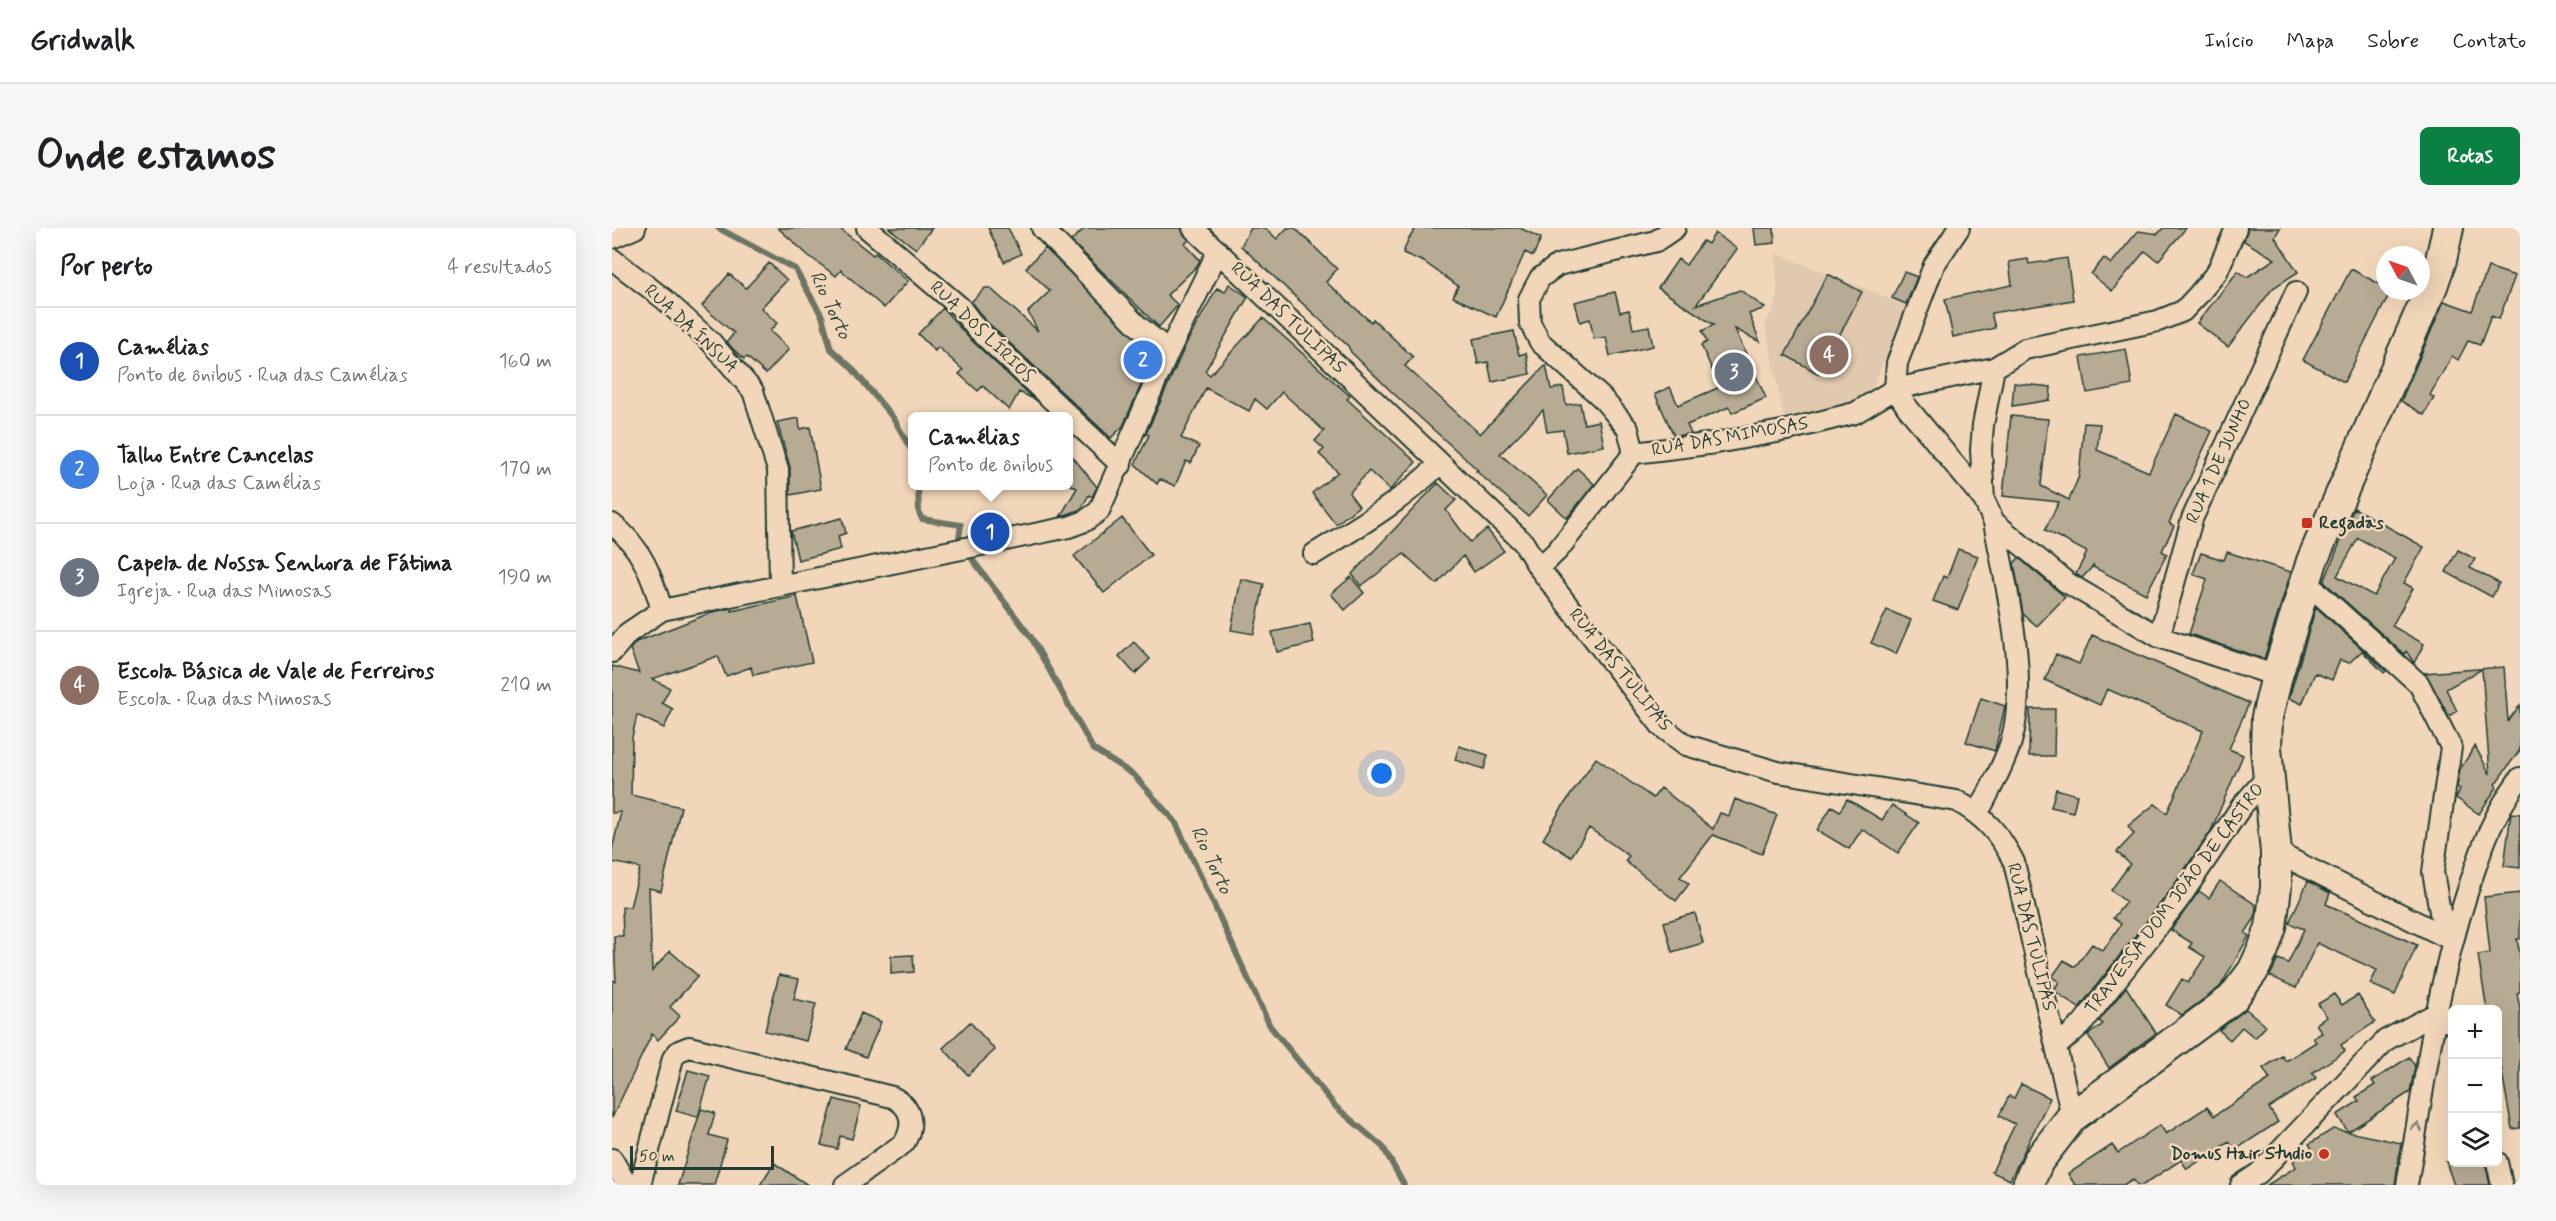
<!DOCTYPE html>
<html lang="pt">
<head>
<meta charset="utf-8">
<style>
	:root { --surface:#fff; --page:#f6f6f6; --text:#202124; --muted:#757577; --line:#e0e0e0; --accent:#0b8043 }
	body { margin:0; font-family:Mynerve,sans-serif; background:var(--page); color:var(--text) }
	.controls { position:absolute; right:18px; bottom:18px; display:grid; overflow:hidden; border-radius:9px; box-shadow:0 6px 24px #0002 }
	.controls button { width:54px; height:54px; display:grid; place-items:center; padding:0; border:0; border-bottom:2px solid var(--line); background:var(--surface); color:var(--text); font:30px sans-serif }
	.compass { position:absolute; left:1764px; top:18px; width:54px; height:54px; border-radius:50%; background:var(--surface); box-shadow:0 6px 24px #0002; rotate:311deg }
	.scale { position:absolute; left:18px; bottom:15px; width:144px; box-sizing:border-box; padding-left:6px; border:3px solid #1f3d34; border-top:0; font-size:16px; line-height:21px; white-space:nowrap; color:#1f3d34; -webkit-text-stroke:4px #f2d6b9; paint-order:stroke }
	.you { position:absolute; left:770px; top:546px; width:21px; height:21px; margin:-15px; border:4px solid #fff; border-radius:50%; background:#1a73e8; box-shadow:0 0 0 9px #1a73e833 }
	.badge { display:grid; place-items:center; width:39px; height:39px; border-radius:50%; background:var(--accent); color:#fff; font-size:20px; font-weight:700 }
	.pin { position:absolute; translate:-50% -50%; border:3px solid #fff; box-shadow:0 2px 6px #0006 }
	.popup { position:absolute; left:296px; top:184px; width:165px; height:78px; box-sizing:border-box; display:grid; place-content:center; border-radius:9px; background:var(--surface); filter:drop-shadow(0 2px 4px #0005); font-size:20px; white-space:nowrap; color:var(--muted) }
	.popup b { font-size:22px; color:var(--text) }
	.popup::after { content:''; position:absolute; left:50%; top:100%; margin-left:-12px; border:12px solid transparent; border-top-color:var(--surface) }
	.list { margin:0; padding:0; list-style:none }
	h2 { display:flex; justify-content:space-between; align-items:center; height:78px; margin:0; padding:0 24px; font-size:26px }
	h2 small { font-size:20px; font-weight:400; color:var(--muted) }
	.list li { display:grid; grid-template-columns:39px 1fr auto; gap:18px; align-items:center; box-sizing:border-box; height:108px; padding:0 24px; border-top:2px solid var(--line) }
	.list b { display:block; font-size:22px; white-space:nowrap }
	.list p { margin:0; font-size:20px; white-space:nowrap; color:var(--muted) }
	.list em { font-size:20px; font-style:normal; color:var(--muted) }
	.icon { flex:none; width:33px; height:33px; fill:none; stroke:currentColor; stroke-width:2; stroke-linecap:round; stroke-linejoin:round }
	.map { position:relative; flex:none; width:1908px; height:957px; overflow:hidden; border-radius:9px }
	header { display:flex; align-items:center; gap:36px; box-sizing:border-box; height:84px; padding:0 30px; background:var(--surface); border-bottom:2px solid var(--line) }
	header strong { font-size:28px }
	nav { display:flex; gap:33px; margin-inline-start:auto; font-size:21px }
	.intro { display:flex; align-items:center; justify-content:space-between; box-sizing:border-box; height:144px; padding:0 36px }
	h1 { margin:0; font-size:42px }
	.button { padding:15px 27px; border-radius:9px; background:var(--accent); color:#fff; font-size:21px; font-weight:700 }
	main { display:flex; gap:36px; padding:0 36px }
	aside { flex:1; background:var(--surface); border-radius:9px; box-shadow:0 6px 24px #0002 }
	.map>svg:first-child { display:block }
</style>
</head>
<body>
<header>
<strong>Gridwalk</strong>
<nav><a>Início</a><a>Mapa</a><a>Sobre</a><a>Contato</a></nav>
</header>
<div class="intro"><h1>Onde estamos</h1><a class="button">Rotas</a></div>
<main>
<aside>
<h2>Por perto<small>4 resultados</small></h2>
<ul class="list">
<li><span class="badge" style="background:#1a4fb4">1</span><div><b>Camélias</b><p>Ponto de ônibus · Rua das Camélias</p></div><em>160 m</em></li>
<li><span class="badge" style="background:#3f7fe0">2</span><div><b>Talho Entre Cancelas</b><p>Loja · Rua das Camélias</p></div><em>170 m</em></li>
<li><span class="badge" style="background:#6b7280">3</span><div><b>Capela de Nossa Senhora de Fátima</b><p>Igreja · Rua das Mimosas</p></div><em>190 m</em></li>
<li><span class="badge" style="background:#8d6e63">4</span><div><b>Escola Básica de Vale de Ferreiros</b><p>Escola · Rua das Mimosas</p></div><em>210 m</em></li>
</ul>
</aside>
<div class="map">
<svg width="1908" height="957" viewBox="0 0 1908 957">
	<rect width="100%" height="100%" fill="#f2d6b9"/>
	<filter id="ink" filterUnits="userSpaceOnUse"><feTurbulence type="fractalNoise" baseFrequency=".0167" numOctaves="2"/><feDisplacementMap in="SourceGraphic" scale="12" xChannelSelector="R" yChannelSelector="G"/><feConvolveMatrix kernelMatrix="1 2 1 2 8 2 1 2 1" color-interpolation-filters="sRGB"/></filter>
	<g filter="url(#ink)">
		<!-- built -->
		<path fill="#e0c9ae" d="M 1164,25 L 1296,78 L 1261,158 L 1254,168 L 1240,176 L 1172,190 L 1153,96 L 1162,79 L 1165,64 Z"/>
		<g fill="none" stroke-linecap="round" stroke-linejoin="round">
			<!-- stream -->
			<path stroke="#6c7564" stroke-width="6" d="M 106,0 L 183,41 L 210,88 L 219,121 L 239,139 L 282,191 L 300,223
				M 306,258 L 307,285 L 310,291 L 349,297 L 347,310
				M 360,331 L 419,409 L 481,521 L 522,547 L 564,595 L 658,798 L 724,879 L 771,919 L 792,957"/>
		</g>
		<!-- building -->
		<path fill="#b7ab94" stroke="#1f3d34" stroke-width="1.5" fill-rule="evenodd" d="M 166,0 L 227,0 L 261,27 L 263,25 L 296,53 L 272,80 L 229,42 L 224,48 L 197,28 Z
			M 277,0 L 320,0 L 304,21 Z
			M 376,0 L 396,0 L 409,26 L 392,34 Z
			M 473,0 L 569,0 L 577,12 L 573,16 L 588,32 L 585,38 L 555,67 L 566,77 L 547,99 L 459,13 Z
			M 639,0 L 653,0 L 665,11 L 675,0 L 683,0 L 725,41 L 714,54 L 759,94 L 761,91 L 801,129 L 793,138 L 868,206 L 934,137 L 939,161 L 951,159 L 954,177 L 968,175 L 972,196 L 987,193 L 992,218 L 955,225 L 951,202 L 935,204 L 931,182 L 888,226 L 935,267 L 916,288 L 864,243 L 866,242 L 782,166 L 739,124 L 736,118 L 629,18 Z
			M 804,0 L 908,0 L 929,10 L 921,28 L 913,24 L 884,89 L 841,69 L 846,58 L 812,34 L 791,25 L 796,12 Z
			M 1142,0 L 1162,0 L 1163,15 L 1144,17 Z
			M 1551,0 L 1574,0 L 1546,33 L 1533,23 L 1500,63 L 1479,46 L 1492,30 L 1499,36 L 1526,3 L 1546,6 Z
			M 1636,0 L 1668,0 L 1663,9 L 1686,44 L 1661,60 L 1616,119 L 1585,95 L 1626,43 L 1635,49 L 1663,31 L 1632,13 Z
			M 1103,5 L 1125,21 L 1084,77 L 1128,62 L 1153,80 L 1137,86 L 1148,114 L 1123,101 L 1154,170 L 1120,185 L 1117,179 L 1075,197 L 1079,206 L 1062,208 L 1043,166 L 1058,159 L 1066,177 L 1108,159 L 1089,117 L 1095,114 L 1090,103 L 1102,97 L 1046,60 L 1066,31 L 1074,37 L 1091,13 L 1096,16 Z
			M 433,20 L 531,117 L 527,120 L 540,132 L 511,198 L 499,210 L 372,91 L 359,74 L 373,60 L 378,60 L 426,103 L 416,84 L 438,63 L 414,40 Z
			M 1455,30 L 1461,72 L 1379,85 L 1383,100 L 1341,109 L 1333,71 L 1400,57 L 1397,34 L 1416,31 L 1417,36 Z
			M 157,35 L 175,52 L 149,80 L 165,95 L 158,103 L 177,121 L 154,146 L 135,129 L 132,131 L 121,121 L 115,114 L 122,105 L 90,78 L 117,46 L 134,60 Z
			M 1876,39 L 1903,48 L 1887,91 L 1879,88 L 1868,117 L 1856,113 L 1846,132 L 1840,128 L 1818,167 L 1822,170 L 1812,187 L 1789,173 L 1832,73 L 1860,83 Z
			M 1739,41 L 1773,59 L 1773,63 L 1779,63 L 1732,154 L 1691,132 Z
			M 1292,44 L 1305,49 L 1294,76 L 1280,70 Z
			M 1216,46 L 1250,64 L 1207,146 L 1173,127 Z
			M 617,56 L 636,69 L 593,143 L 598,147 L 651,90 L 738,168 L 735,171 L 804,234 L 778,262 L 757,243 L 737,265 L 747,278 L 724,296 L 700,265 L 726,244 L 707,226 L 712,221 L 703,213 L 712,203 L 670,164 L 655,181 L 643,171 L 637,183 L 594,160 L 569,210 L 587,218 L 579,235 L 574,233 L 563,258 L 548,251 L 545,256 L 523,236 L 537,207 L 534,206 L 575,114 L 605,60 L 613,64 Z
			M 1003,64 L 1008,84 L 1017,82 L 1021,101 L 1037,98 L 1041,118 L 998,128 L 994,109 L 982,111 L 978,91 L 968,94 L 963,74 Z
			M 331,80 L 355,108 L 422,171 L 407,164 L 397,182 L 371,158 L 366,163 L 347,146 L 351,142 L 326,119 L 323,123 L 306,106 Z
			M 902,103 L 907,127 L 914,125 L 918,146 L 880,154 L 876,134 L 866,136 L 861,111 Z
			M 1514,121 L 1520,157 L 1475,165 L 1469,129 Z
			M 1402,155 L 1439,159 L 1438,172 L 1400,178 Z
			M 1564,186 L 1600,203 L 1557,295 L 1562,298 L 1550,323 L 1555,326 L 1534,366 L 1481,339 L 1482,337 L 1470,350 L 1464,346 L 1475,324 L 1433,302 L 1447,274 L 1391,268 L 1399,188 L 1436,191 L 1429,258 L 1457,272 L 1467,248 L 1472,195 L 1488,196 L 1485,222 L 1537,244 Z
			M 187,190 L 188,201 L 198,199 L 209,261 L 178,267 L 178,239 L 165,194 Z
			M 456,223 L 485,259 L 480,269 L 477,267 L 469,281 L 448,289 L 465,260 L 456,255 Z
			M 965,240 L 982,256 L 955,290 L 936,272 Z
			M 826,255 L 844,272 L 834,282 L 858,314 L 875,301 L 892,323 L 862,344 L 851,328 L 825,356 L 792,326 L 749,358 L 740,346 Z
			M 1742,280 L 1812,319 L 1792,355 L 1801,360 L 1780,398 L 1812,416 L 1802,435 L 1794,423 L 1792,426 L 1712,354 ZM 1746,310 L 1783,330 L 1762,368 L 1725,348 Z
			M 230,290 L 234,305 L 226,308 L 229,321 L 186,332 L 179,303 Z
			M 510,290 L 539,327 L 492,365 L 462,328 Z
			M 1346,321 L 1366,328 L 1346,382 L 1321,373 L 1331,348 L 1335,350 Z
			M 1846,322 L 1863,331 L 1858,340 L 1887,355 L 1880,369 L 1834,344 Z
			M 1615,324 L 1679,344 L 1652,431 L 1577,406 L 1595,351 L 1581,346 L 1589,325 L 1612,332 Z
			M 1407,330 L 1453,369 L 1425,398 L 1411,386 L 1402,335 Z
			M 739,349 L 752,365 L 733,382 L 719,366 Z
			M 629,351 L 652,356 L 642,406 L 619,402 Z
			M 185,368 L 200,434 L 141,447 L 139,439 L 114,448 L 106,428 L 40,451 L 58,460 L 50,475 L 61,481 L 52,500 L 25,487 L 20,509 L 19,567 L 69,579 L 49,663 L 37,660 L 40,743 L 58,723 L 86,748 L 58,779 L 68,788 L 46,812 L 40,806 L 0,890 L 0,752 L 4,754 L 2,708 L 11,708 L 10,679 L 18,679 L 28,640 L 0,634 L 0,622 L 9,584 L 0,585 L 0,438 L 27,445 L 18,421 L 24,414 L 101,384 L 119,380 L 120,383 Z
			M 1704,379 L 1774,443 L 1772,445 L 1750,423 L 1737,435 L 1728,432 L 1720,452 L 1703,445 L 1690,476 L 1677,470 Z
			M 1275,382 L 1299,392 L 1284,426 L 1259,415 Z
			M 698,396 L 702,415 L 665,424 L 660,404 Z
			M 1480,407 L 1637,475 L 1617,521 L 1631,527 L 1599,603 L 1558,663 L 1467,780 L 1444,764 L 1443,760 L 1447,754 L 1440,749 L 1452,732 L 1463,739 L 1480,716 L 1491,723 L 1509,696 L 1501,690 L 1514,674 L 1499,662 L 1518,636 L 1505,624 L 1522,606 L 1516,598 L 1543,576 L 1555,585 L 1591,503 L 1495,461 L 1488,477 L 1433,452 L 1444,426 L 1467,436 Z
			M 522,414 L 538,431 L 523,446 L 507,428 Z
			M 1892,439 L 1896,493 L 1908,477 L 1908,522 L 1883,556 L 1885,559 L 1867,586 L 1844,570 L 1848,561 L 1845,559 L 1848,541 L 1863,518 L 1878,546 L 1870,441 L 1834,461 L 1845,483 L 1837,488 L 1813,445 Z
			M 1369,470 L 1393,478 L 1383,523 L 1354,514 Z
			M 1418,481 L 1443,481 L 1442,528 L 1417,528 Z
			M 847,518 L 876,527 L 872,541 L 843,532 Z
			M 984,530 L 1041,570 L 1049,560 L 1101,601 L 1108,585 L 1117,588 L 1123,571 L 1165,587 L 1150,626 L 1101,607 L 1068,649 L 1077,656 L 1064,673 L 1013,633 L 1017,628 L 977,600 L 959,629 L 931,611 L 949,581 Z
			M 1444,561 L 1465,567 L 1461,584 L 1439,579 Z
			M 1235,571 L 1270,592 L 1280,577 L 1307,595 L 1286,625 L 1250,601 L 1237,621 L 1205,602 L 1220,578 L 1228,583 Z
			M 1899,585 L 1908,586 L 1908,640 L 1892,638 Z
			M 1608,653 L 1644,677 L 1643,690 L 1633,705 L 1637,708 L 1608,759 L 1570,787 L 1554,777 L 1570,751 L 1576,755 L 1593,729 L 1577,719 L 1580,715 L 1559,702 L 1587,663 L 1597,670 Z
			M 1696,653 L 1718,665 L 1714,676 L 1805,717 L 1783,767 L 1758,756 L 1765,742 L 1705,715 L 1684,760 L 1658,748 L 1666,731 L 1676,735 L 1692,701 L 1677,695 Z
			M 1908,665 L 1908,711 L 1905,711 L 1908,727 L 1908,764 L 1905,765 L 1908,781 L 1908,900 L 1900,901 L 1886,821 L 1886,782 L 1875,782 L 1866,727 L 1878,725 L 1872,669 Z
			M 1083,685 L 1091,715 L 1060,724 L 1052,694 Z
			M 301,727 L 302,744 L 279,746 L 279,728 Z
			M 167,747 L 187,751 L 182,771 L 204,776 L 194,813 L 153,803 Z
			M 1514,759 L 1544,805 L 1497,840 L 1476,807 L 1491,796 L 1487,793 Z
			M 1722,766 L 1730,777 L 1746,767 L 1763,794 L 1729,817 L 1733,823 L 1700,845 L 1704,850 L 1657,880 L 1666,894 L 1623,922 L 1617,914 L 1575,941 L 1569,932 L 1531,957 L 1525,957 L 1521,951 L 1511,957 L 1463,957 L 1456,946 L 1500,917 L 1506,925 L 1548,897 L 1554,906 L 1595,879 L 1602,888 L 1658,851 L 1651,840 L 1670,828 L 1674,833 L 1704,814 L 1701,810 L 1710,805 L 1704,796 L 1715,789 L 1706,776 Z
			M 1634,781 L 1654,798 L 1643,810 L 1630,799 L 1618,812 L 1607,802 Z
			M 249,785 L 269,794 L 254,829 L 234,821 Z
			M 358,794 L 383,822 L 356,847 L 331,820 Z
			M 1797,829 L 1803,838 L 1798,864 L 1736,904 L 1789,915 L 1783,957 L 1655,957 L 1684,939 L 1681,933 L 1700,921 L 1697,916 L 1721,901 L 1736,904 L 1725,887 L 1747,873 L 1744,869 L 1763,857 L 1760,853 Z
			M 76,842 L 98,848 L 86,889 L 64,883 Z
			M 1409,856 L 1438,870 L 1398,952 L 1380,944 L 1403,896 L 1387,888 L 1397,868 L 1402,870 Z
			M 222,871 L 249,878 L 240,911 L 228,908 L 225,921 L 209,917 Z
			M 89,881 L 103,885 L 97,907 L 115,912 L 102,957 L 66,957 Z
			M 1834,934 L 1873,934 L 1878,957 L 1842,957 Z
			M 162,935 L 196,957 L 148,957 Z"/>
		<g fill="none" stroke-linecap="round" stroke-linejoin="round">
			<!-- minor casing -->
			<g stroke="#1f3d34" stroke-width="24">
				<path id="minor" d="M 255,0 L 348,79 L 363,99 L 509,237
					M 430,0 L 525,97 L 557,123
					M 581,0 L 911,314 L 927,340 L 1050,499 L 1074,517 L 1166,544 L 1345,573 C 1373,589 1387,605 1402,634 L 1460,889
					M 1347,0 L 1322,37 L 1285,135 L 1283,161 L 1295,179 L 1372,272 L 1382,294 L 1454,354 L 1547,409 L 1665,448
					M 0,10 L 23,0
					M 0,31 L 52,71 L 99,114 L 141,163 L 166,242 L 168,356
					M 1022,225 L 1016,201 L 990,170 L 928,114 L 918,95 L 917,71 L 928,50 L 946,37 L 1044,13 L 1063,0
					M 1372,272 L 1369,222 L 1371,197 L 1382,140
					M 0,296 C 29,318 40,348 50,382
					M 702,326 C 747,298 791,273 828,235
					M 927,340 L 945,323 L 1022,225 L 1104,215 L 1175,202 L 1243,185 L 1283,161 L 1382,140 L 1413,121 L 1546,93 L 1571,83 L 1586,67 L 1605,44 L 1624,0
					M 1693,353 L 1807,456 L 1839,519 L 1821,644 L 1828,684 L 1840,712
					M 1547,409 L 1580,291 L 1684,64
					M 0,424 L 16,405 L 50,382 L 457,299 L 473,293 L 487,283 L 557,123 L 606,23
					M 1366,585 C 1378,562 1391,539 1399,514 C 1418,448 1394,361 1382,294
					M 1664,624 L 1840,712
					M 1445,818 L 1470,796 L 1568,670 L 1629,579 L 1655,549
					M 0,931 L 15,957
					M 1885,934 L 1890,957
					M 28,957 L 61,830 L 67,823 L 77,819 L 280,869 C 300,878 303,897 292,915 L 233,957
					M 1629,957 L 1647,945 L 1774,812 L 1825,785 L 1840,796
					M 1795,957 C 1812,859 1824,760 1855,665 C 1870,619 1879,590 1908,550"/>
			</g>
			<!-- primary casing -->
			<g stroke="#1f3d34" stroke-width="34">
				<path id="primary" d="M 1416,957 L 1426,933 L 1460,889 L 1620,771 L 1641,743 L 1651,722 L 1659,699 L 1664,659 L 1664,624 L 1654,520 L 1655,489 L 1665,448 L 1700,333 L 1820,58 L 1829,32 L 1836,0"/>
			</g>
			<!-- minor -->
			<use href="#minor" stroke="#f2d6b9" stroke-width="20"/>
			<!-- primary -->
			<use href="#primary" stroke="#f2d6b9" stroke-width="30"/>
		</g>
		<!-- one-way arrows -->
		<defs><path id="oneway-chevron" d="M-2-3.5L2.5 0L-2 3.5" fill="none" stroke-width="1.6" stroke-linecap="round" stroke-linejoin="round" transform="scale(1.5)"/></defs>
		<use stroke="#7e8270" href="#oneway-chevron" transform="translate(1805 899) rotate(-80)"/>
	</g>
	<!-- markers -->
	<g fill="#c8321e" stroke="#f2d6b9" stroke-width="2">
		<rect x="1689" y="289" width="12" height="12" rx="3"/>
		<circle cx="1712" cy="926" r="6"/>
	</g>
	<g text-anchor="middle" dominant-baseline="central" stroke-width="5" stroke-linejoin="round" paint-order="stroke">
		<!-- street labels -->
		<g font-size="18" fill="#1f3d34" stroke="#f2d6b9">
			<text transform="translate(676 90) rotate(44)">RUA DAS TULIPAS</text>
			<text transform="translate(79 101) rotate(43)">RUA DA ÍNSUA</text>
			<text transform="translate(370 104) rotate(44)">RUA DOS LÍRIOS</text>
			<text transform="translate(1118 209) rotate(-10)">RUA DAS MIMOSAS</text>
			<text transform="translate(1607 233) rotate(-66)">RUA 1 DE JUNHO</text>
			<text transform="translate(1008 442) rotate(51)">RUA DAS TULIPAS</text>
			<text transform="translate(1563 671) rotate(-53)">TRAVESSA DOM JOÃO DE CASTRO</text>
			<text transform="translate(1419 709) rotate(76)">RUA DAS TULIPAS</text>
		</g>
		<!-- poi labels -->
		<g font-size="18" font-weight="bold" fill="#1f3d34" stroke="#f2d6b9" text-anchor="start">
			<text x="1707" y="295">Regadas</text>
			<text x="1700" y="926" text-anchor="end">Domus Hair Studio</text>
		</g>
		<!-- water labels -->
		<g font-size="20" font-style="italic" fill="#324b40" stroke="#f2d6b9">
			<text transform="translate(218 77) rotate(65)">Rio Torto</text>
			<text transform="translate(599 632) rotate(65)">Rio Torto</text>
		</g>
	</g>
</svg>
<div class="controls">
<button>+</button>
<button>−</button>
<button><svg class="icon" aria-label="layers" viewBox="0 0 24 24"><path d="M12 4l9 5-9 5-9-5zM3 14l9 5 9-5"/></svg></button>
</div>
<svg class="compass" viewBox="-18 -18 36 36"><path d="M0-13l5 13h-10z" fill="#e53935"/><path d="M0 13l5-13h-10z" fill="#757577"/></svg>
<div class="scale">50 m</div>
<div class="you"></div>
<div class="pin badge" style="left:378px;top:304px;background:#1a4fb4">1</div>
<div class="popup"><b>Camélias</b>Ponto de ônibus</div>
<div class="pin badge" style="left:531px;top:132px;background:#3f7fe0">2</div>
<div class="pin badge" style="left:1122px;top:144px;background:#6b7280">3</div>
<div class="pin badge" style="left:1217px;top:127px;background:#8d6e63">4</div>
</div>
</main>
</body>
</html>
